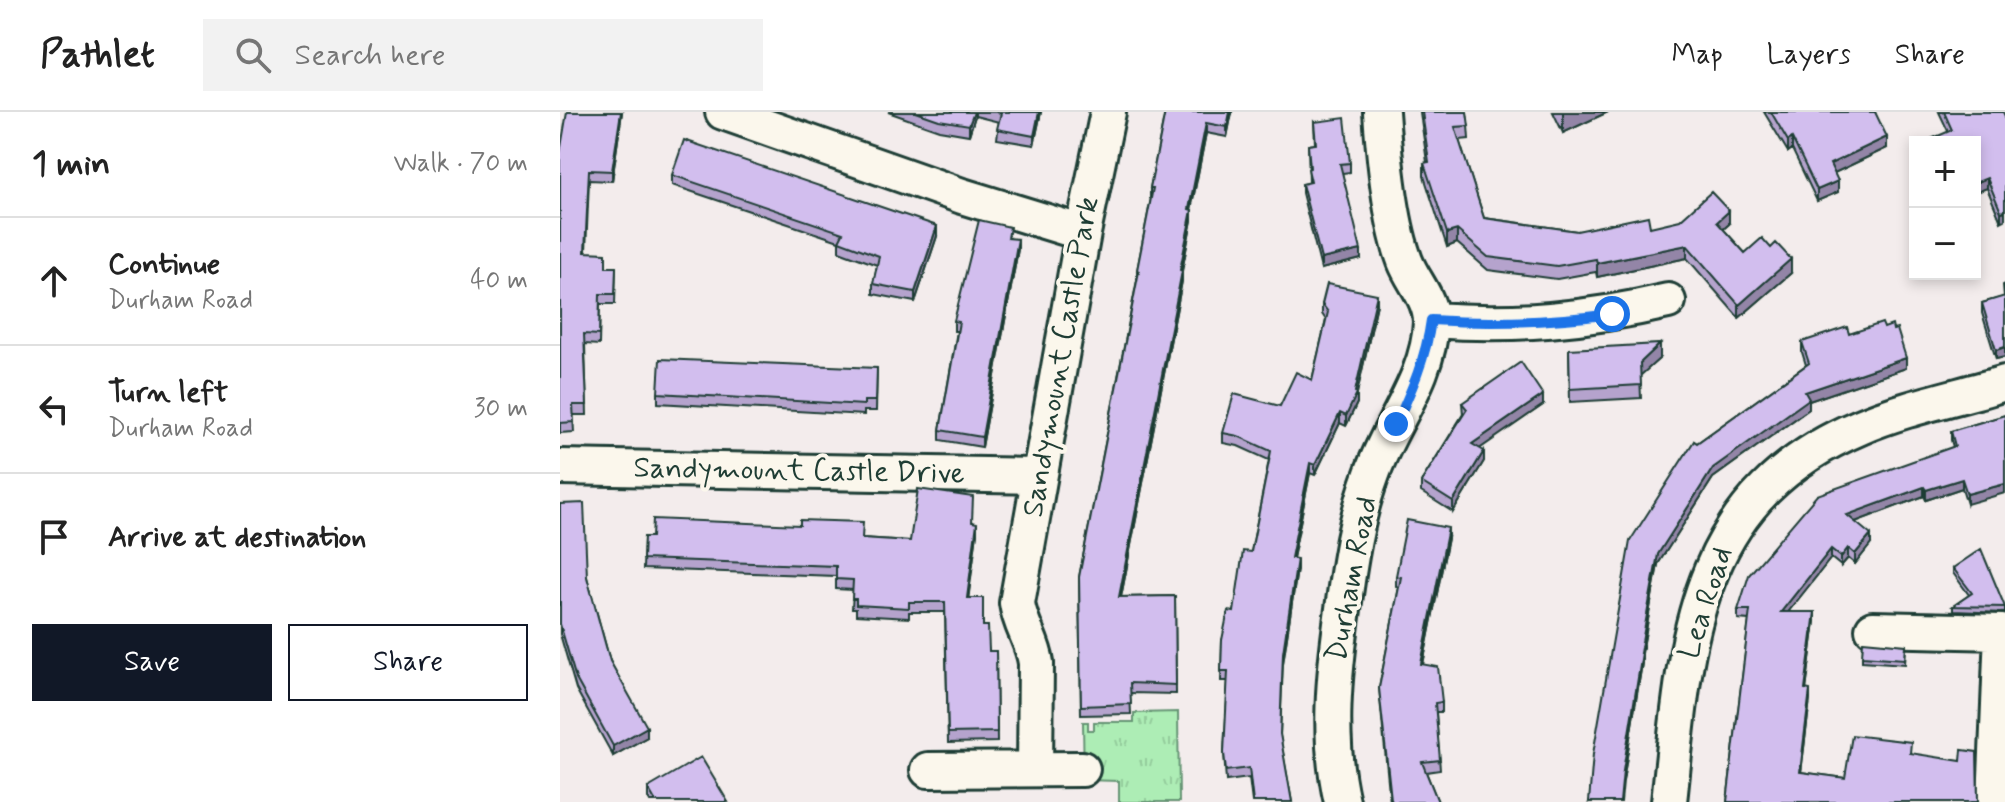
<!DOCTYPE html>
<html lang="en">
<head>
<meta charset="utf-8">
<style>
	:root { --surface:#fff; --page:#f2f2f2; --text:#222; --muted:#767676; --line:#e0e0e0; --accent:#111827 }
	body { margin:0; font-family:Mynerve,sans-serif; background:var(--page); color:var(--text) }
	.controls { position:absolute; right:24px; top:24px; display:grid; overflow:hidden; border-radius:0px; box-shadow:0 4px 12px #0003 }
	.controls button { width:72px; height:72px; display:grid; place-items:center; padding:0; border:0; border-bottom:2px solid var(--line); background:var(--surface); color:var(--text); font:40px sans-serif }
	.stop { position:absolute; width:24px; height:24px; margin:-18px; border:6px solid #1a73e8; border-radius:50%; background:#fff }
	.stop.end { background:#1a73e8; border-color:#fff; box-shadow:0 2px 8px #0008 }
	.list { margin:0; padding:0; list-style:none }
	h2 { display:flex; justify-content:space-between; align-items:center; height:104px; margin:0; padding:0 32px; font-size:34px }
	h2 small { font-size:26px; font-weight:400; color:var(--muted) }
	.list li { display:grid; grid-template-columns:52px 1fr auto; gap:24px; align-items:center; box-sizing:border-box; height:128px; padding:0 32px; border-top:2px solid var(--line) }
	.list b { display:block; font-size:30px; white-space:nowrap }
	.list p { margin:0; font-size:26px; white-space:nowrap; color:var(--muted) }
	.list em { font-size:26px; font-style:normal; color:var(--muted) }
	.actions { display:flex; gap:16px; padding:24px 32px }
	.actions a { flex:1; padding:18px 0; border:2px solid var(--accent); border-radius:0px; text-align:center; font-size:28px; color:var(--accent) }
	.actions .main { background:var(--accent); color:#fff }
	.icon { flex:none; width:44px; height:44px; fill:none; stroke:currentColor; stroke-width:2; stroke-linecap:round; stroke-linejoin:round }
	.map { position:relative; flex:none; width:1445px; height:690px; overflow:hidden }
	header { display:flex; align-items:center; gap:48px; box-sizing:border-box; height:112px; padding:0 40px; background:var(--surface); border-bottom:2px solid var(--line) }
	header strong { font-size:38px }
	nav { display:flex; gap:44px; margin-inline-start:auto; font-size:28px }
	.search { width:560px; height:72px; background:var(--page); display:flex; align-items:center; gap:20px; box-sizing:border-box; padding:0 28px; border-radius:0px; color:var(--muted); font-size:30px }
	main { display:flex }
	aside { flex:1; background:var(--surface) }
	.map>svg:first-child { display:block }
</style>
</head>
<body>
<header>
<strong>Pathlet</strong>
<div class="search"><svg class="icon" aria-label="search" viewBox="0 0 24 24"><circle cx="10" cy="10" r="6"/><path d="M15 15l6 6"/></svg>Search here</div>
<nav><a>Map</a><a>Layers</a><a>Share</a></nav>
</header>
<main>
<aside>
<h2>1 min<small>Walk · 70 m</small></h2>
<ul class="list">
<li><svg class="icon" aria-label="ahead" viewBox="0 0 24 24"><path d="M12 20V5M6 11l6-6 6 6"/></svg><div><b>Continue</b><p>Durham Road</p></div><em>40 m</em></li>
<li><svg class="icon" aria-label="left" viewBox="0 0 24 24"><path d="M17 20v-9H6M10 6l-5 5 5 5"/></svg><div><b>Turn left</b><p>Durham Road</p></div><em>30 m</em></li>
<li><svg class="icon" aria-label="arrive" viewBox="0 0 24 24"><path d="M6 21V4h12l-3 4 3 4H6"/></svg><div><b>Arrive at destination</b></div></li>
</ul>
<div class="actions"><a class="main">Save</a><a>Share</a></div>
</aside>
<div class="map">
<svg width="1445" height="690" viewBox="0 0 1445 690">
	<defs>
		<pattern id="grass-tufts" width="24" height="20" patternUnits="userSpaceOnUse" patternTransform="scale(2)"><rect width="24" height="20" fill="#adedb5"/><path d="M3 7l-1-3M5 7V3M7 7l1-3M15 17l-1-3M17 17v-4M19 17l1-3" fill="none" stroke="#94cc9c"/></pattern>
	</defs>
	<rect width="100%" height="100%" fill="#f3ecec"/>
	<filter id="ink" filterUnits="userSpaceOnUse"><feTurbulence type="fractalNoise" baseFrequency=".0125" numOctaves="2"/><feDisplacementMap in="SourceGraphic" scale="16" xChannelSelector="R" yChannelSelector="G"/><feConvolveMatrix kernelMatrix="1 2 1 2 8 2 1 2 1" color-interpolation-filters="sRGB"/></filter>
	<g filter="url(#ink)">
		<!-- grass -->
		<path fill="url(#grass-tufts)" stroke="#669574" stroke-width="2" d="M 618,600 L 619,690 L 559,690 L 559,669 L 524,668 L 523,610 L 528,610 L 528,618 L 534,618 L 534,610 L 574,610 L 574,601 Z"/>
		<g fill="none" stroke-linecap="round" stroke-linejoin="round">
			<!-- minor casing -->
			<g stroke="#1f3d34" stroke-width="40">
				<path id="minor" d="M 163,0 L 402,84 L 523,121
					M 871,208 C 956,214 1025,208 1108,189
					M 0,355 L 478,364
					M 1313,517 L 1442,520 L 1435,690
					M 475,657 L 476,551 C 473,529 460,513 457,491 L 523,121 L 548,0
					M 368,658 L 522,657
					M 782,690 C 767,626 774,562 783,497 C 789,452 796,405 812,362 C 830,311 869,266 871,210 C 871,187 853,170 845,149 C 830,110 824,43 821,0
					M 1109,690 C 1126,530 1130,387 1300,315 C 1343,296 1399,285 1445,271"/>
			</g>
			<!-- minor -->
			<use href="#minor" stroke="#fbf7ec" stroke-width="34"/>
		</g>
		<!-- wall -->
		<path fill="#b5a3cd" stroke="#1f3d34" stroke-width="2" d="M 62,0 L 52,69 L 29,68 L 26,140 L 46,155 L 56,155 L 55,192 L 40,192 L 39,233 L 25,232 L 27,303 L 13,303 L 14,320 L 0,321 L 0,41 Z
			M 328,0 L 481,0 L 474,33 L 437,27 L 439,10 L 415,4 L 409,23 L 379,18 Z
			M 605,0 L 672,0 L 667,25 L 646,21 L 631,98 L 632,108 L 622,159 L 622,169 L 561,485 L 615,484 L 616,582 L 570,581 L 571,602 L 521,603 L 519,465 L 577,168 L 577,158 L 591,86 L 590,86 L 590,76 Z
			M 860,0 L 907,0 L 909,27 L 899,28 L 924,106 L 1017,119 L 1090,115 L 1169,112 L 1163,117 L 1185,141 L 1231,161 L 1179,206 L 1127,146 L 1037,165 L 1036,160 L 997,167 L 928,158 L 897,131 L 887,135 L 864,64 L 864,51 L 867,50 Z
			M 993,0 L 1048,0 L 1003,21 Z
			M 1204,0 L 1315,0 L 1327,36 L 1274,61 L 1278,80 L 1257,89 L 1232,37 L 1228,40 Z
			M 1379,0 L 1443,0 L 1441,110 L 1427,76 L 1388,19 Z
			M 754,10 L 790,51 L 790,60 L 782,61 L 801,147 L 761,157 L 742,81 L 742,72 L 749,71 L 748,33 L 755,32 Z
			M 112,63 L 377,124 L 355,190 L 313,182 L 313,172 L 317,153 L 279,139 L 279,129 L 112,73 Z
			M 450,126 L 458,137 L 422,335 L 380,328 L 380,318 L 397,219 L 394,219 L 394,209 Z
			M 1445,172 L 1445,245 L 1436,247 L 1422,201 L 1422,191 L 1444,185 L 1443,173 Z
			M 762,192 L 817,192 L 797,281 L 797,291 L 786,314 L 780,311 L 755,363 L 750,361 L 733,446 L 737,457 L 723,551 L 720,624 L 732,690 L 692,690 L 689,666 L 666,669 L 664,641 L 668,569 L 661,569 L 662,528 L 674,500 L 691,440 L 709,348 L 678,334 L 663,331 L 663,321 L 720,294 L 752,268 L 766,208 L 762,202 Z
			M 1324,216 L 1346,256 L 1249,289 L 1249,297 L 1153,366 L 1098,452 L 1082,541 L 1082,551 L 1063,669 L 1029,690 L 1134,329 L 1137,331 L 1246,253 L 1242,240 L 1242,230 Z
			M 1009,237 L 1100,246 L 1080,263 L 1081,286 L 1010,290 Z
			M 317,256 L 316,299 L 304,299 L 304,303 L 98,291 L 98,281 Z
			M 902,291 L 983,293 L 919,336 L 924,349 L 893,400 L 861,380 L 861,370 L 903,302 Z
			M 1445,303 L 1407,392 L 1402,376 L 1366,388 L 1364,384 L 1295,410 L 1311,432 L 1295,452 L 1288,446 L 1281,454 L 1271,446 L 1228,500 L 1255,509 L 1246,577 L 1250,587 L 1241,660 L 1285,666 L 1351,641 L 1417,689 L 1167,690 L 1189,508 L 1178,507 L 1178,498 L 1393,335 L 1391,328 L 1391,319 Z
			M 0,392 L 27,465 L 50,549 L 87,625 L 53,644 L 16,577 L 0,522 Z
			M 413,410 L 417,421 L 408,486 L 423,514 L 429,539 L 436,539 L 437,630 L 388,631 L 385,500 L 349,500 L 349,506 L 296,503 L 296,497 L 292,497 L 293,478 L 276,477 L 276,464 L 83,457 L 84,425 L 92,425 L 240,413 L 302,426 L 350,429 Z
			M 888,426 L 863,552 L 882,590 L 882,600 L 876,600 L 880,658 L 866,660 L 878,690 L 830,690 L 819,576 L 839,475 L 836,474 L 836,464 Z
			M 1393,456 L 1445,495 L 1445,501 L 1393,499 L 1393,494 L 1409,483 L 1393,461 Z
			M 1346,533 L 1345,552 L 1302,549 L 1302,544 Z
			M 88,676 L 168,690 L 90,690 L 88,686 Z"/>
		<!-- shaded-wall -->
		<path fill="#9385a7" stroke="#1f3d34" stroke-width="2" d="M 61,0 L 62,0 L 52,69 L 52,59 Z
			M 414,0 L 415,0 L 415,4 L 409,23 L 409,13 Z
			M 479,0 L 481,0 L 474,33 L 474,24 Z
			M 670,0 L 672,0 L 667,25 L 667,15 Z
			M 1003,0 L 1048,0 L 1003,21 Z
			M 646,11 L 646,21 L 629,107 L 629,97 Z
			M 1327,25 L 1327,36 L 1270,63 L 1270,52 Z
			M 1232,26 L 1232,37 L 1228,40 L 1228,29 Z
			M 1427,66 L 1427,76 L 1415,81 L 1415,71 Z
			M 1278,69 L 1278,80 L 1257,89 L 1257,78 Z
			M 632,98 L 632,108 L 620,168 L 620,158 Z
			M 1169,99 L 1169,112 L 1157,123 L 1157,110 Z
			M 1445,99 L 1445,108 L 1441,110 L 1441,100 Z
			M 377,114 L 377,124 L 355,190 L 355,180 Z
			M 897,118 L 897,131 L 887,135 L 887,121 Z
			M 458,127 L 458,137 L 422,335 L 422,325 Z
			M 1127,133 L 1127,146 L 1037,165 L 1037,151 Z
			M 801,138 L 801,147 L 761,157 L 761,147 Z
			M 1231,147 L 1231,161 L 1179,206 L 1179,193 Z
			M 622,159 L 622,169 L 559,495 L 559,485 Z
			M 817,182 L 817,192 L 797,281 L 797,291 L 786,314 L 786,304 L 795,280 Z
			M 1100,232 L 1100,246 L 1080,264 L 1080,251 Z
			M 1445,235 L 1445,245 L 1436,247 L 1436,238 Z
			M 1346,246 L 1346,256 L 1249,289 L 1249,297 L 1153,366 L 1098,452 L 1080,551 L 1080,541 L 1098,442 L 1153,356 L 1245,280 Z
			M 983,283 L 983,293 L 912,342 L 912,332 Z
			M 780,301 L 780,311 L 755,363 L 755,353 Z
			M 924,339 L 924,349 L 893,400 L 893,390 Z
			M 750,351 L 750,361 L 731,456 L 731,446 Z
			M 1402,367 L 1402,376 L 1366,388 L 1366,378 Z
			M 1445,372 L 1445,381 L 1407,392 L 1407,382 Z
			M 1364,375 L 1364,384 L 1287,413 L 1287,403 Z
			M 417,411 L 417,421 L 407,496 L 407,486 Z
			M 888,416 L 888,426 L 861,562 L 861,552 Z
			M 1311,423 L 1311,432 L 1295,452 L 1295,442 Z
			M 1288,436 L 1288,446 L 1281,454 L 1281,445 Z
			M 1271,437 L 1271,446 L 1221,509 L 1221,500 Z
			M 737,447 L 737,457 L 723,551 L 723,541 Z
			M 1255,500 L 1255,509 L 1245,586 L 1245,577 Z
			M 1082,541 L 1082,551 L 1063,669 L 1061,690 L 1060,690 L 1063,659 Z
			M 1250,578 L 1250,587 L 1240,669 L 1240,660 Z
			M 87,615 L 87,625 L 53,644 L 53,634 Z"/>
		<!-- building -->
		<path fill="#d2beee" stroke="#1f3d34" stroke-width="2" d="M 7,0 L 61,0 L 52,59 L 29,58 L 25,140 L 46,141 L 46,155 L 56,155 L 55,182 L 40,182 L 39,223 L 24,222 L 27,293 L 13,293 L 14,310 L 0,311 L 0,41 Z
			M 356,0 L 414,0 L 409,13 L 379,8 Z
			M 436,0 L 479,0 L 474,24 L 437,17 L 441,1 Z
			M 605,0 L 670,0 L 667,15 L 646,11 L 629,97 L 632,98 L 620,158 L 622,159 L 559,485 L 615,484 L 616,573 L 570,571 L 571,592 L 521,594 L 519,465 L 579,159 L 577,158 L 593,76 L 590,76 Z
			M 862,0 L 907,0 L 909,14 L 895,15 L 924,106 L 1017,119 L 1088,104 L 1090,115 L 1120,108 L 1151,80 L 1169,99 L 1157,110 L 1185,141 L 1202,126 L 1211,136 L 1216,131 L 1231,147 L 1179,193 L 1127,133 L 1037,151 L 1036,147 L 997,154 L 928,145 L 897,118 L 887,121 L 864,51 L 869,50 Z
			M 1211,0 L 1315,0 L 1327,25 L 1270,52 L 1278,69 L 1257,78 L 1232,26 L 1228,29 Z
			M 1384,0 L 1443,0 L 1445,4 L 1445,99 L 1441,100 L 1427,66 L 1415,71 L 1415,30 L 1364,30 L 1392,18 Z
			M 785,6 L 790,51 L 780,52 L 801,138 L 761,147 L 742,72 L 751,70 L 748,57 L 750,56 L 748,33 L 756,32 L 754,10 Z
			M 124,28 L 377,114 L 355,180 L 313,172 L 319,144 L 279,129 L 283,121 L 112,63 Z
			M 419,108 L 450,115 L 448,126 L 458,127 L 422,325 L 380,318 L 399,210 L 394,209 Z
			M 767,172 L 817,182 L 795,280 L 797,281 L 786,304 L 780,301 L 755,353 L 750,351 L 731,446 L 737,447 L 723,541 L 720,622 L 732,690 L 693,690 L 689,656 L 666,659 L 664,641 L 668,559 L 661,559 L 662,528 L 668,499 L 674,500 L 683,439 L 691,440 L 711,339 L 678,324 L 663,321 L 674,282 L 720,294 L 736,260 L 752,268 L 768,200 L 762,192 Z
			M 1445,184 L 1445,235 L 1436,238 L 1422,191 Z
			M 1322,211 L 1324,216 L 1332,213 L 1333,218 L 1337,217 L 1346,246 L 1245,280 L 1249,287 L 1153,356 L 1098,442 L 1080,541 L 1082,541 L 1063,659 L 1060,690 L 1029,690 L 1033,642 L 1070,429 L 1134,329 L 1137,331 L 1249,251 L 1242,230 L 1287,215 L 1289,222 Z
			M 1100,232 L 1080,251 L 1081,273 L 1010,277 L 1009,237 Z
			M 100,247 L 317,256 L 316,289 L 304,289 L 304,293 L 98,281 Z
			M 961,250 L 983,283 L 912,332 L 924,339 L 893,390 L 861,370 L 907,297 L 902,291 Z
			M 1445,303 L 1445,372 L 1407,382 L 1402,367 L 1366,378 L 1364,375 L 1287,403 L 1311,423 L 1295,442 L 1288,436 L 1281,445 L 1271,437 L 1221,500 L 1255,500 L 1245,577 L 1250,578 L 1240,660 L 1285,666 L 1292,623 L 1351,630 L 1350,641 L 1401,649 L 1402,638 L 1417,640 L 1418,690 L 1167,690 L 1190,498 L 1178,498 L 1189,463 L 1257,383 L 1395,334 L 1391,319 Z
			M 358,377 L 413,385 L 412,410 L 417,411 L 407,486 L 423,486 L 423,514 L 428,514 L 429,539 L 436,539 L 437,620 L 388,621 L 385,490 L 349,490 L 349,496 L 296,493 L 296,487 L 292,487 L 293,468 L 276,467 L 276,454 L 83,447 L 84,425 L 92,425 L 93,407 L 240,413 L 240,408 L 303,410 L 302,426 L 350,429 Z
			M 24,391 L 27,465 L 50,549 L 87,615 L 53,634 L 16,567 L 0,512 L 0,392 Z
			M 847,408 L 888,416 L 861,552 L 878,555 L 882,590 L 875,591 L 880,648 L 862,650 L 878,690 L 832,690 L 831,687 L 819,576 L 841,465 L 836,464 Z
			M 1421,437 L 1445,495 L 1393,494 L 1412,481 L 1393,456 Z
			M 1303,529 L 1346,533 L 1345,547 L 1302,544 Z
			M 141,645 L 168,690 L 96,690 L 88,676 Z"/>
	</g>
	<g fill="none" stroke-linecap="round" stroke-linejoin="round" filter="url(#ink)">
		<!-- route -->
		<path stroke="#1a73e8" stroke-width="10" d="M 836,312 C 852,277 866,246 871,208 C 932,212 991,210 1052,202"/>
	</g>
	<g text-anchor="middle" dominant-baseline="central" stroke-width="8" stroke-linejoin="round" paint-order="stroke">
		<!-- street labels -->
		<g font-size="30" fill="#1f3d34" stroke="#fbf7ec">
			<text transform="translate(501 245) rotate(-80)">Sandymount Castle Park</text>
			<text transform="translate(239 359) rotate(1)">Sandymount Castle Drive</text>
			<text transform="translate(792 467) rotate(-79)">Durham Road</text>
			<text transform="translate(1146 491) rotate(-72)">Lea Road</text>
		</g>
	</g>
</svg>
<div class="controls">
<button>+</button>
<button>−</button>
</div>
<div class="stop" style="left:1052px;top:202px"></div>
<div class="stop end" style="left:836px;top:312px"></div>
</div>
</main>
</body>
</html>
